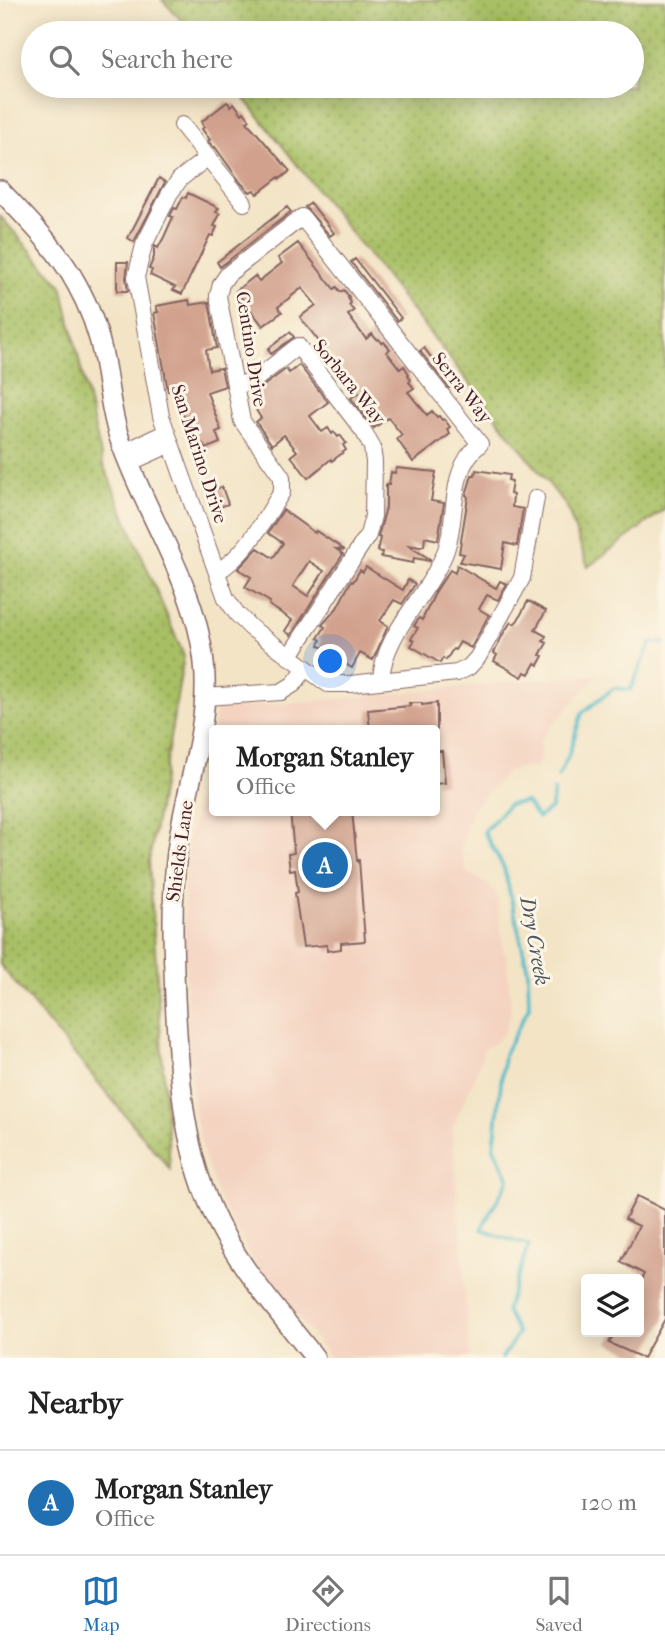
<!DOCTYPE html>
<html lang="en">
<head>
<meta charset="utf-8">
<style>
	:root { --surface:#fff; --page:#f6f6f6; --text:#222; --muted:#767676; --line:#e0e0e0; --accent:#1f6fb2 }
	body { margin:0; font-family:"IM FELL French Canon",serif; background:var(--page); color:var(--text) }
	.controls { position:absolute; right:21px; bottom:21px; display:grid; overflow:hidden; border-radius:7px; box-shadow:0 4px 18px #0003 }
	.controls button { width:63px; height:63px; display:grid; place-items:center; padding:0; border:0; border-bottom:2px solid var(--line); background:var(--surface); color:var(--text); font:35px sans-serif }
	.you { position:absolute; left:331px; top:662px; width:24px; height:24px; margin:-18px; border:5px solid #fff; border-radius:50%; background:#1a73e8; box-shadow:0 0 0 10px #1a73e833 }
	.badge { display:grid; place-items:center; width:46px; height:46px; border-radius:50%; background:var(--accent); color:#fff; font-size:23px; font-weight:700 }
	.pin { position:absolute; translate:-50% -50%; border:4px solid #fff; box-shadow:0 2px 7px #0006 }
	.popup { position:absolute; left:209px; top:725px; width:231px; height:91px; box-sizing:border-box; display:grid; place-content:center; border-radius:7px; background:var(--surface); filter:drop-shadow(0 2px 5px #0005); font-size:23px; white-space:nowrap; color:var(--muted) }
	.popup b { font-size:26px; color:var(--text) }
	.popup::after { content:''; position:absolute; left:50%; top:100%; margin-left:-14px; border:14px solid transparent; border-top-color:var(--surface) }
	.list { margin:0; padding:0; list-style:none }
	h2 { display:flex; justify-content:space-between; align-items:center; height:91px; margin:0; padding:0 28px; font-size:30px }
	h2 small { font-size:23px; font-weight:400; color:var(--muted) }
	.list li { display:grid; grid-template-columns:46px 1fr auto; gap:21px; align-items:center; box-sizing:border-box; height:105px; padding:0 28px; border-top:2px solid var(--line) }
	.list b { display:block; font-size:26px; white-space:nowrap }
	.list p { margin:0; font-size:23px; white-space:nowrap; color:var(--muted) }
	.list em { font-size:23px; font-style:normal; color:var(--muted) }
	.icon { flex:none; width:38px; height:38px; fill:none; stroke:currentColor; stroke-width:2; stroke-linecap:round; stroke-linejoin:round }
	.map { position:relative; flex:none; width:665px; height:1358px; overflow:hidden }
	.search { position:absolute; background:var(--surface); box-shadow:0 4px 18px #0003; left:21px; right:21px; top:21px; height:77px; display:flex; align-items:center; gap:18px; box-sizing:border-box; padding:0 24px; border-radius:38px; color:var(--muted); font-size:26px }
	.sheet { height:196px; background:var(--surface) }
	nav { display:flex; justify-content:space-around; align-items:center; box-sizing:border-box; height:98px; border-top:2px solid var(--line); background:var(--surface); font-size:19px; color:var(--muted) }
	nav a { display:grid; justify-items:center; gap:4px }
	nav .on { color:var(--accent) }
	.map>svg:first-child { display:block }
</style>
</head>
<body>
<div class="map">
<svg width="665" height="1358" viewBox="0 0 665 1358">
	<defs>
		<pattern id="grass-dots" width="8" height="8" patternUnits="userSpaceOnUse" patternTransform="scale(1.75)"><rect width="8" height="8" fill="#a8bf65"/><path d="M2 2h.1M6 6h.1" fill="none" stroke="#8b9b53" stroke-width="1.8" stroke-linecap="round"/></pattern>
	</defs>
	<rect width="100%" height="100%" fill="#fcf5e5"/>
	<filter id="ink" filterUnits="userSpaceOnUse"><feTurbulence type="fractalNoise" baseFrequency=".0143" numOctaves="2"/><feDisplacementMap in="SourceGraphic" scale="14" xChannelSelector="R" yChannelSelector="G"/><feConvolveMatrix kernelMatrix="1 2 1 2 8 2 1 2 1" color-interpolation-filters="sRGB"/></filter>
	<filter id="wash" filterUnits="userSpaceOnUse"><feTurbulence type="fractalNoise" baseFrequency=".00686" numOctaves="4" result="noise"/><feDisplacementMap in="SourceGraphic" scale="28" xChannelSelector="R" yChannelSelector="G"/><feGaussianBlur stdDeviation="1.57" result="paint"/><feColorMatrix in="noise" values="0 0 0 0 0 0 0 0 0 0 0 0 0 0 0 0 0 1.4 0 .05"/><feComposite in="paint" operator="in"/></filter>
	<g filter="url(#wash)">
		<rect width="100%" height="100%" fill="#f3e4c6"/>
		<!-- built -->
		<path fill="#f4d3c1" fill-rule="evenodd" d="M 598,674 L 540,740 L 541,756 L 537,767 L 509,770 L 472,809 L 461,848 L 466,872 L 491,886 L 497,896 L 503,951 L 507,957 L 511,1012 L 505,1032 L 499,1039 L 483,1050 L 479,1067 L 452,1129 L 470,1357 L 330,1358 L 254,1261 L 235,1229 L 217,1193 L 204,1156 L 194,1110 L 187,1025 L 184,890 L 188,844 L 217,710 ZM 215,730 L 435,730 L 435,811 L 215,811 Z"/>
		<!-- grass -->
		<path fill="url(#grass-dots)" stroke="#796f48" stroke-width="2" d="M 162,0 L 665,0 L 665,509 L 588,567 L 567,507 L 235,86 L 632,86 L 632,33 L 194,33 Z
			M 0,216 L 62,286 L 103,464 L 184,656 L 149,862 L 170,1169 L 0,965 Z"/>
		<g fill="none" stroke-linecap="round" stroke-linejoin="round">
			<!-- stream -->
			<path stroke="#4ebbc9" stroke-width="3.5" d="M 558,777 L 568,757 L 582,713 L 614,688 L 630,690 L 651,643 L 665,643
				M 502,1358 L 518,1333 L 506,1310 L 529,1245 L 481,1229 L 509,1179 L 494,1148 L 504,1055 L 529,1007 L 528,971 L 504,868 L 484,832 L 509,804 L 526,802 L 538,818 L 551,808 L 554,791"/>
		</g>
		<g id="blocks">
			<!-- building -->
			<path fill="#d1a18d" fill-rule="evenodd" d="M 227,102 L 231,106 L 234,103 L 242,114 L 244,112 L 250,120 L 247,122 L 290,171 L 280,179 L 279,177 L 257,194 L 254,190 L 250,192 L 241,183 L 215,147 L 214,148 L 208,141 L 210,140 L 202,129 L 204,127 L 201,122 Z
				M 159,178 L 165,182 L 134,242 L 128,238 Z
				M 188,193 L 219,208 L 216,212 L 220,214 L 214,226 L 217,227 L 213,236 L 210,235 L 182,294 L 173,290 L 175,287 L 150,275 L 152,270 L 149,269 L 154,257 L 154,249 L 155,246 L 158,248 L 164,237 L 173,217 L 170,216 L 174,208 L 177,209 L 183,197 L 186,198 Z
				M 311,203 L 334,233 L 330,236 L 305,207 Z
				M 287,207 L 291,212 L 220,267 L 217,262 Z
				M 298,243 L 334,289 L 337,287 L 340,292 L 344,290 L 349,297 L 348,298 L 351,303 L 349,305 L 354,311 L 348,315 L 366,339 L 372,334 L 377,340 L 379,339 L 382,343 L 384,342 L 390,349 L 387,352 L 400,369 L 404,366 L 409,374 L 408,375 L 411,380 L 409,382 L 414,388 L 408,392 L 427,415 L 432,411 L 437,417 L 439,416 L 442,420 L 444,419 L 450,427 L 447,429 L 450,434 L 413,462 L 397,439 L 402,435 L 390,420 L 388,418 L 374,428 L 351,398 L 359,393 L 300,317 L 316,305 L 302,288 L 278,307 L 282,312 L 263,326 L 236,291 L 255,276 L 259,281 L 282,263 L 278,258 Z
				M 355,259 L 401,318 L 397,321 L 351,262 Z
				M 117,262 L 128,262 L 126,278 L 128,291 L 117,291 Z
				M 189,300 L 190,305 L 209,302 L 217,348 L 206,350 L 209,370 L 221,368 L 225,386 L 207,392 L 221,430 L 216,432 L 220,443 L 205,449 L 203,444 L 195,445 L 176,395 L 173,396 L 173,390 L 168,391 L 154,313 L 158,312 L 156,306 Z
				M 290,332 L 294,337 L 271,354 L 268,349 Z
				M 424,348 L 453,385 L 449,388 L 420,351 Z
				M 299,365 L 328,402 L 310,416 L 322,432 L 328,428 L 332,434 L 334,432 L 338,437 L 340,435 L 346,443 L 343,445 L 346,450 L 332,461 L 331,459 L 308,478 L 291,456 L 297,451 L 284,435 L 272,445 L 256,422 L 261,418 L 256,410 L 263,405 L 252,392 L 262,387 L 286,369 L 289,373 Z
				M 396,468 L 436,472 L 431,501 L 444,503 L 438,540 L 425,537 L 424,546 L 420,547 L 407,545 L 430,559 L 430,561 L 414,558 L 413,563 L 381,557 L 382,552 L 378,551 L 380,537 L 378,537 L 386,507 L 386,485 L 389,485 L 391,472 L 395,473 Z
				M 476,470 L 509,475 L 508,480 L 512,481 L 510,494 L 513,495 L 512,507 L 523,509 L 517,546 L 505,543 L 501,569 L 460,562 L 464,554 L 459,553 L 468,497 L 466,495 L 472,475 L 475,475 Z
				M 222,487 L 228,504 L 215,509 L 209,491 Z
				M 283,510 L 315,533 L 316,531 L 345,550 L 336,549 L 343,554 L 291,635 L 285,631 L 292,620 L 269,605 L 270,602 L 245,587 L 251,577 L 238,569 L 258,548 L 273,558 L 283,543 L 268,533 ZM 309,561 L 324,571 L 308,596 L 293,586 Z
				M 457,565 L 496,588 L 500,581 L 507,584 L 498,600 L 487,595 L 479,609 L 489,615 L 471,648 L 460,642 L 455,650 L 453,649 L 446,660 L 443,658 L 440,663 L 411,646 L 414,641 L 411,639 L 418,628 L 414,626 L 419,618 L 422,620 L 437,589 L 450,570 L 455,573 Z
				M 366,567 L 403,590 L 408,580 L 415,584 L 402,604 L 394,600 L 380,621 L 388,626 L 373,660 L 360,653 L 352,668 L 341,661 L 342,659 L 319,645 L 321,640 L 318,638 L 325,627 L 322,625 L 337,608 L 351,581 L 353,582 L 360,570 L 363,572 Z
				M 528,601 L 546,611 L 535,630 L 546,636 L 543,641 L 547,643 L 540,655 L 543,656 L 538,665 L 535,663 L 529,674 L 525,672 L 522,677 L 494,661 L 497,655 L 494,653 L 503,634 L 511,622 L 514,624 L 518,620 Z
				M 409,703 L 422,703 L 422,705 L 437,703 L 437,730 L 370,730 L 368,710 L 410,706 Z
				M 435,751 L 442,751 L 445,783 L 435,784 Z
				M 290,811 L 352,811 L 357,861 L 359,860 L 365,941 L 341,943 L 341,949 L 327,951 L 327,945 L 303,947 L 295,893 L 298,892 L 295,869 L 290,870 L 288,854 L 294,853 Z
				M 637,1196 L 665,1210 L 665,1319 L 643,1358 L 609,1343 L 615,1332 L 639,1332 L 639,1284 L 644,1274 L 621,1262 L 639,1226 L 625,1219 Z"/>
		</g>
	</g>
	<g filter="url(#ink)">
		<use href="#blocks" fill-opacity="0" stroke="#856461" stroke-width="2"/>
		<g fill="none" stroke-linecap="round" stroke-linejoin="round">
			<!-- minor casing -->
			<g stroke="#856461" stroke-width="18">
				<path id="minor" d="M 182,125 L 244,203
					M 208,157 L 180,179 L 170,193 L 144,245 L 136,277 L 161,416 L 226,598 L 237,614 L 251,628 L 328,684 L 350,684 L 457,673 L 469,667 L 478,657 L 522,578 L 536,498
					M 235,387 L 256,379 L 298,346 L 364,432 L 372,447 L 374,462 L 373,516 L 368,535 L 289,657
					M 124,452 L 167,432
					M 129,463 L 171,444
					M 217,572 C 247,554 263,521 282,492 L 282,477 L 242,421 L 218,296 L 221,284 L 228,274 L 302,217 L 480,444 C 447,471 459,513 446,550 C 430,594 383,633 381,680
					M 205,697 L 281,692 L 294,684 L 305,669"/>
			</g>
			<!-- major casing -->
			<g stroke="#856461" stroke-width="22">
				<path id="major" d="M 0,190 C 27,219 57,248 76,283 C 89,306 99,333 104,360 C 109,387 111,414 120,440 C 147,519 202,592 205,677 C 207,737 184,793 177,852 C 171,900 173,948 175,997 C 179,1076 182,1153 219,1225 C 244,1273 281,1315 315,1358"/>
			</g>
			<!-- minor -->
			<use href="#minor" stroke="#fff" stroke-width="16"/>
			<!-- major -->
			<use href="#major" stroke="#fff" stroke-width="19"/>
		</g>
	</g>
	<g text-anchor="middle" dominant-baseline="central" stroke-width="6" stroke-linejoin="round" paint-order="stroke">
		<!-- street labels -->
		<g font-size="19" fill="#4a1f2b" stroke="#fcf5e5">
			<text transform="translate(251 349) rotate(81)">Centino Drive</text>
			<text transform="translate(349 382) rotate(51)">Sorbara Way</text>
			<text transform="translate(462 388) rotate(52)">Serra Way</text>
			<text transform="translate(199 454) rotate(72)">San Marino Drive</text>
			<text transform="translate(180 851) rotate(-82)">Shields Lane</text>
		</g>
		<!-- water labels -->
		<g font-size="21" font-style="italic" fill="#4b5662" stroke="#fcf5e5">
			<text transform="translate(535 941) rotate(80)">Dry Creek</text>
		</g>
	</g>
</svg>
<div class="controls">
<button><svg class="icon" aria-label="layers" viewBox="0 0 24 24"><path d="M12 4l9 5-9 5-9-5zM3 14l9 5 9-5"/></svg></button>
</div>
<div class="you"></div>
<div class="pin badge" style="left:325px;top:865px">A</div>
<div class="popup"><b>Morgan Stanley</b>Office</div>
<div class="search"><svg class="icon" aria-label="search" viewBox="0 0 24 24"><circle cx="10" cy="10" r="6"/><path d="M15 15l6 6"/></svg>Search here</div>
</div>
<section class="sheet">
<h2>Nearby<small></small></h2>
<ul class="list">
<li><span class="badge">A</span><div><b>Morgan Stanley</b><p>Office</p></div><em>120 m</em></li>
</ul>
</section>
<nav>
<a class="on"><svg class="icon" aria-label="map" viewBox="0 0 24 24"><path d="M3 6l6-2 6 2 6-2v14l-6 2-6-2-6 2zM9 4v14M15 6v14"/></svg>Map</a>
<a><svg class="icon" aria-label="directions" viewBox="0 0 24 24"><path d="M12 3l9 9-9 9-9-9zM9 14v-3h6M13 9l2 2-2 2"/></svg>Directions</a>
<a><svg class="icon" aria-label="saved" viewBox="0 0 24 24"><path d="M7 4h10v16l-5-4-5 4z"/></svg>Saved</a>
</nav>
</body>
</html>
